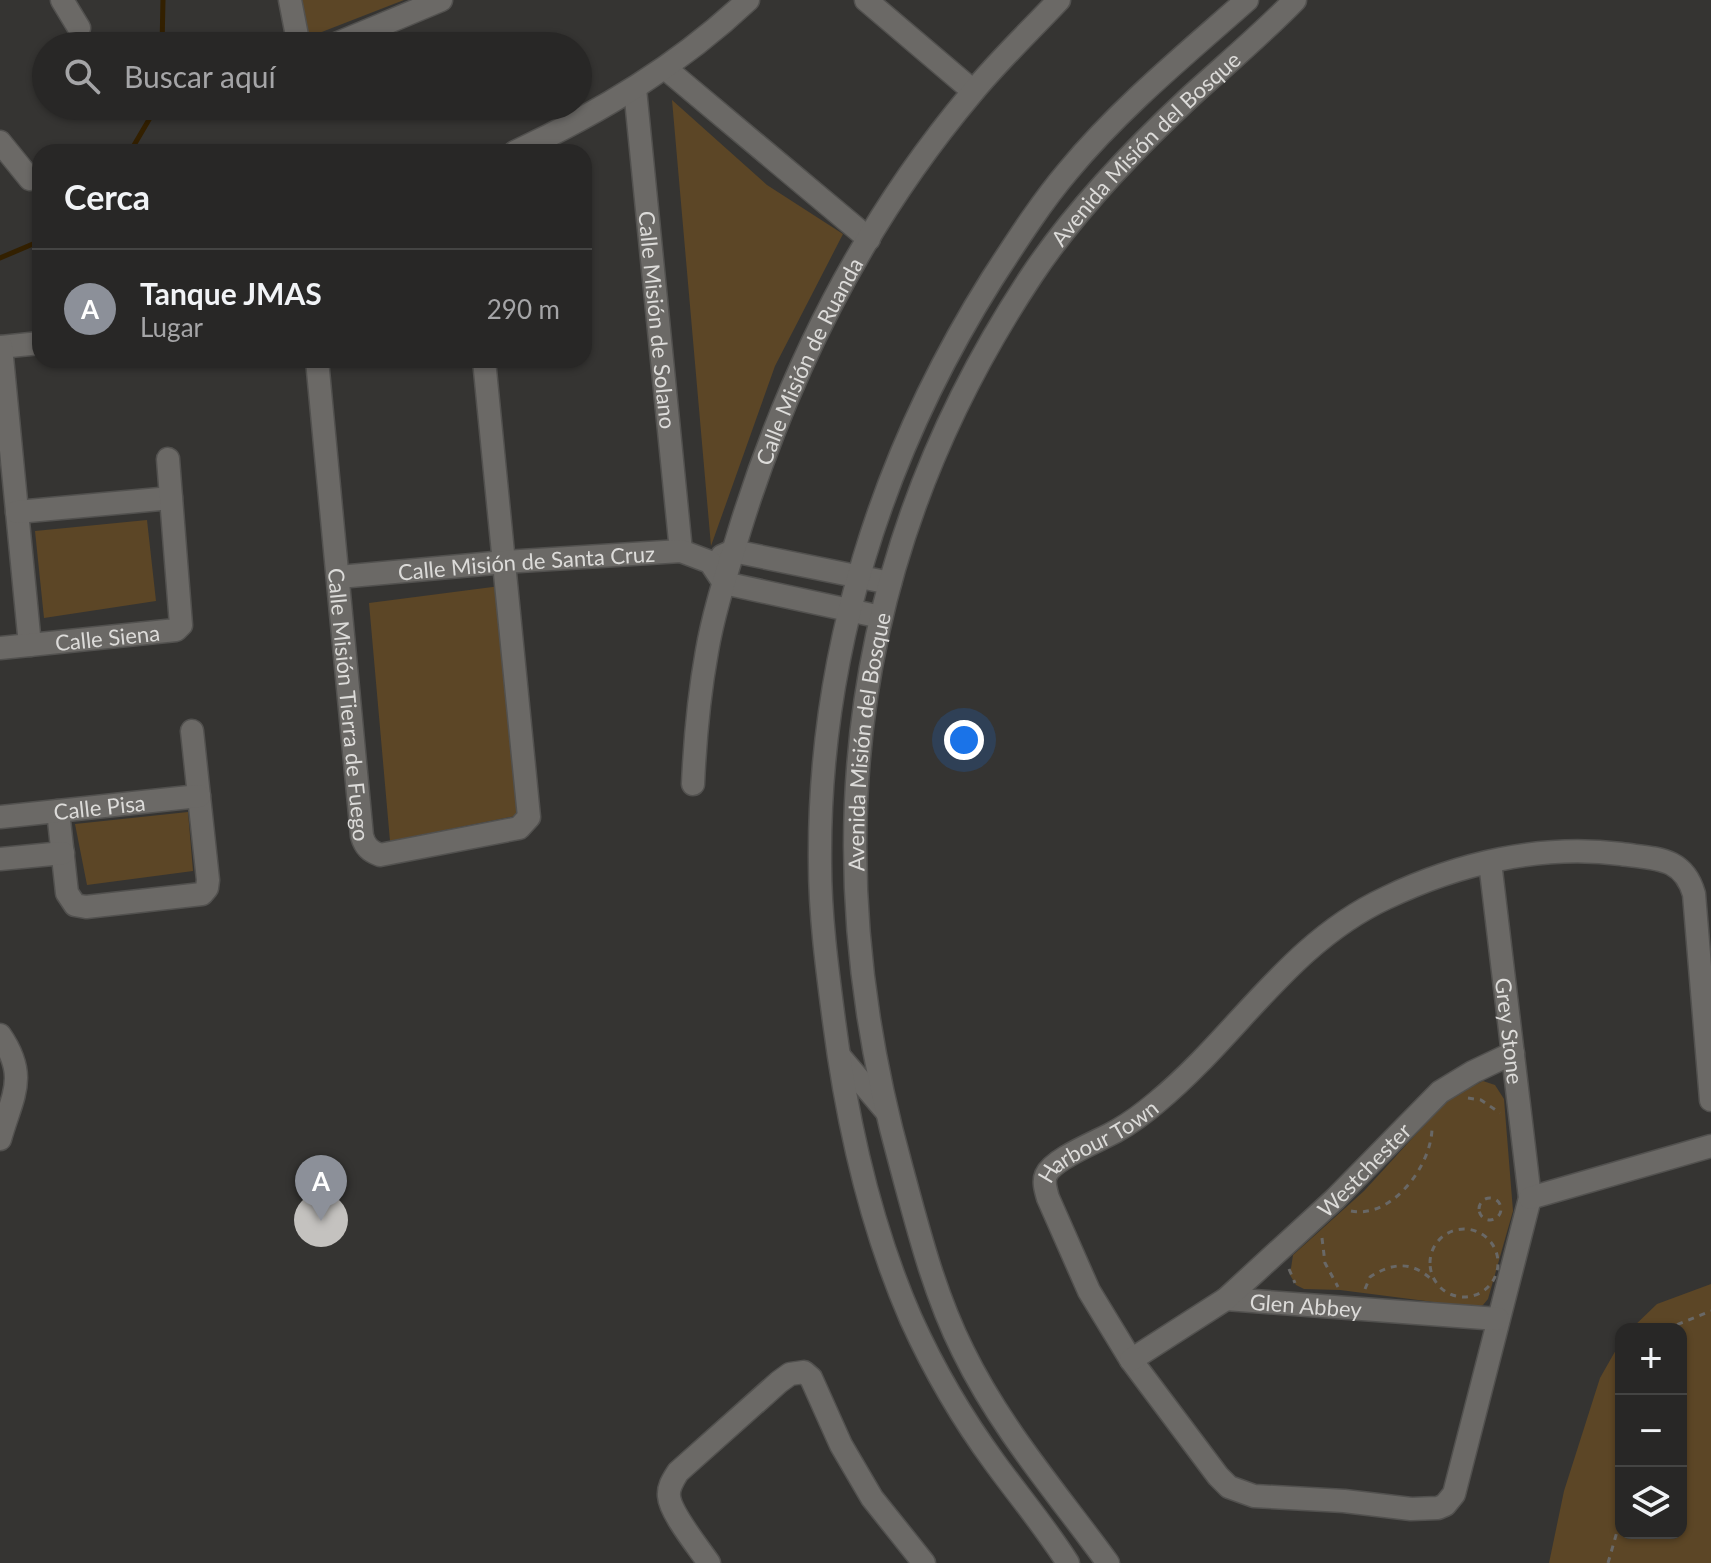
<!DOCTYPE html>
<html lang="es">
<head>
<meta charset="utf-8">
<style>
	:root { --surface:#282726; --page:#343332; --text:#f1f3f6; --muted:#a5a5a7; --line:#444443; --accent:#8c9099 }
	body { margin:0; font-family:Lato,sans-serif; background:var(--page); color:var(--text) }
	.controls { position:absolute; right:24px; bottom:24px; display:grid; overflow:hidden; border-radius:16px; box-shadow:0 2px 6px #0004 }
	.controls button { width:72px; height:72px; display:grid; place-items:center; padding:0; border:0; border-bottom:2px solid var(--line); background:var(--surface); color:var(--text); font:40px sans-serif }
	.you { position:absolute; left:964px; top:740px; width:28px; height:28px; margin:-20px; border:6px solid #fff; border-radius:50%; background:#1a73e8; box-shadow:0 0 0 12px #1a73e833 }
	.badge { display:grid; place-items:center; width:52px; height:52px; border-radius:50%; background:var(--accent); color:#fff; font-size:26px; font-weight:700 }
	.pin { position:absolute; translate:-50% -66px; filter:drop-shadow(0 2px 4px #0008) }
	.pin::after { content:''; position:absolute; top:42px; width:28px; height:24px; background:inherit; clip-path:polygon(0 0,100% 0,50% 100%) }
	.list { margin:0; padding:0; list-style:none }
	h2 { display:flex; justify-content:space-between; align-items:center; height:104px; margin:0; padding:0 32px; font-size:34px }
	h2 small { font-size:26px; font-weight:400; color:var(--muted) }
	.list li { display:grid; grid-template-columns:52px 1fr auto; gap:24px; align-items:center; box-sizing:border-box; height:120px; padding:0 32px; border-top:2px solid var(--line) }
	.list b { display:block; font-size:30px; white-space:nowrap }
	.list p { margin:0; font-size:26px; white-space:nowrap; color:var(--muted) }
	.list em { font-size:26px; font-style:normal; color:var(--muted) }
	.icon { flex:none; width:44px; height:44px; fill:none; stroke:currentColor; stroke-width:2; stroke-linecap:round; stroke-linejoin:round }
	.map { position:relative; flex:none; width:1711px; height:1563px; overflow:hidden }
	.search { position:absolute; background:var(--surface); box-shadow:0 2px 6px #0004; left:32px; top:32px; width:560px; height:88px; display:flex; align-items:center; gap:20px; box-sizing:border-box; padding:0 28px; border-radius:44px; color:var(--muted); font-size:30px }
	.panel { position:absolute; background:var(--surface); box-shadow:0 2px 6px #0004; left:32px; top:144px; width:560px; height:224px; border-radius:24px }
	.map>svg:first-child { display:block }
</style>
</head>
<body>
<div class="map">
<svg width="1711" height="1563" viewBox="0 0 1711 1563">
	<rect width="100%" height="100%" fill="#353432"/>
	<!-- green -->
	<path fill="#5c4626" d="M 301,0 L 404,0 L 314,35 L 304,31 Z
		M 672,100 L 767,185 L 843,234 L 775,366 L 711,546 Z
		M 147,520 L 156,601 L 44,618 L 35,531 Z
		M 508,585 L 530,813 L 390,841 L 369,603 Z
		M 188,812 L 193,871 L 87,885 L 75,824 Z
		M 1483,1081 L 1495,1085 L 1504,1099 L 1513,1211 L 1488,1299 L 1483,1305 L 1472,1310 L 1457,1305 L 1340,1290 L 1304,1289 L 1296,1285 L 1290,1275 L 1293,1255 L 1364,1191 L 1439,1109 L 1452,1097 Z
		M 1711,1284 L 1711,1563 L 1549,1563 L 1564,1491 L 1600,1378 L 1621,1341 L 1621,1533 L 1681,1533 L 1681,1329 L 1631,1329 L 1657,1304 Z"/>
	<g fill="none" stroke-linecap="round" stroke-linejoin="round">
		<!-- stream -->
		<path stroke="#332000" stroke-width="5" d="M 162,46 L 163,0
			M 130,152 L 157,106
			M 0,258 L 40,241"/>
	</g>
	<!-- building -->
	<path fill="#c4c2bf" d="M294 1220a27 27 0 1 1 54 0a27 27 0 1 1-54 0Z"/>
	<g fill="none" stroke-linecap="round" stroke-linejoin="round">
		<!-- minor casing -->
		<g stroke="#52514f" stroke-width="25">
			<g id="minor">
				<path d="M 62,0 L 79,28"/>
				<path d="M 290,0 L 299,46"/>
				<path d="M 866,0 L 973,91"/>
				<path d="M 331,46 L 441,0"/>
				<path d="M 665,68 L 869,239"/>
				<path id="s1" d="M 635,89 L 681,551"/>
				<path d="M 0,142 L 30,179"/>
				<path d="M 515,152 C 601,112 679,65 748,0"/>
				<path d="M 0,347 L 40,343"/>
				<path d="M 1,347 L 30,645"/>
				<path id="s2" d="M 317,360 L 362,836 C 365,847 370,851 380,855 L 519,828 L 529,817 L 484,360"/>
				<path d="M 17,512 L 171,498"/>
				<path d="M 722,556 L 733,551 L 890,583"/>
				<path id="s3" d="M 339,577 L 505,562 L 681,551 L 710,562 L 724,583 L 881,617"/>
				<path id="s4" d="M 0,648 L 176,630 L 181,625 L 168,459"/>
				<path id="s5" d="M 693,784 C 695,739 699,695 707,651 C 714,610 728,569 740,529 C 789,371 865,220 972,93 C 999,60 1030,31 1059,0"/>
				<path d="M 58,811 L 67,893 L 75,905 L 86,907 L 202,894 L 207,888 L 208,880 L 192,731"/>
				<path id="s6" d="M 0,817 L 199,796"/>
				<path d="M 0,859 L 63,853"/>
				<path id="s7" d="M 1490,862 L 1530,1198 L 1454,1494 L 1445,1505 L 1438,1508 L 1411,1509 L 1344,1501 L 1254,1496 L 1229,1487 L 1218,1476 L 1131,1360 L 1089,1291 L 1048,1198 C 1046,1191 1043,1182 1046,1175 C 1053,1158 1102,1140 1118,1130 C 1132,1122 1144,1113 1157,1102 C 1237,1036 1289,943 1386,898 C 1459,863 1541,844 1621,854 C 1655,859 1683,856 1694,894 L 1711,1100"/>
				<path d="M 0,1035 C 29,1077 12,1096 0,1139"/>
				<path d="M 1530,1198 L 1711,1146"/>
				<path id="s8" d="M 1226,1299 L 1498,1319"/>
				<path id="s9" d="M 1131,1360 L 1226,1299 L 1335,1199 L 1440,1092 L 1473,1072 L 1513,1053"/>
				<path d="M 709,1563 C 699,1548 670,1513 669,1496 C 668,1487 673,1480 678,1472 L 779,1382 L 790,1374 L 804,1372 L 811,1378 L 841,1445 L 872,1498 L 924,1563"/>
			</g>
		</g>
		<!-- secondary casing -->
		<g stroke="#52514f" stroke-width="25">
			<g id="secondary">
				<path d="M 841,1058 L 886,1111"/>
				<path d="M 1068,1563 C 1046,1528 1019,1496 995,1463 C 962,1418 934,1370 911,1319 C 870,1225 847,1122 834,1021 C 827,968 820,915 820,863 C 818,654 882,454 992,279 C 1016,242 1040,204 1068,171 C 1120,108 1186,54 1247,0"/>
				<path id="s10" d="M 1108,1563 C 1057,1493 1001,1429 963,1351 C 934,1293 918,1229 901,1166 C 813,850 849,551 1032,275 C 1076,209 1133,150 1191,96 C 1226,64 1262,34 1295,0"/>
			</g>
		</g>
		<!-- path -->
		<path stroke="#696866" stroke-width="3" stroke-dasharray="6 6" stroke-linecap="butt" d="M 1468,1098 L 1481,1100 L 1500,1113
			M1479 1209a11 11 0 1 1 22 0a11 11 0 1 1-22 0Z
			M 1351,1211 C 1392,1219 1431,1166 1432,1129
			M1430 1263a34 34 0 1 1 68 0a34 34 0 1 1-68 0Z
			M 1322,1238 L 1325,1263 L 1338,1287
			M 1289,1269 L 1295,1283
			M 1365,1289 L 1370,1277 C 1393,1262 1413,1261 1433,1281
			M 1666,1329 L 1711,1311
			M 1608,1563 L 1621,1518"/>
		<!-- minor -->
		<use href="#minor" stroke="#6b6966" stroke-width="22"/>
		<!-- secondary -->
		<use href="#secondary" stroke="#6b6966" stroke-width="22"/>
	</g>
	<g text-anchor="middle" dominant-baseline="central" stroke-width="8" stroke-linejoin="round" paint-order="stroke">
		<!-- street labels -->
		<g font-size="22" fill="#dcdbd9" stroke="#353432">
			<text stroke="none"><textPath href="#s10" startOffset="1554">Avenida Misión del Bosque</textPath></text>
			<text stroke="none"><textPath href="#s1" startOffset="232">Calle Misión de Solano</textPath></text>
			<text stroke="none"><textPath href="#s5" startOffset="442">Calle Misión de Ruanda</textPath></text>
			<text stroke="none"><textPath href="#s3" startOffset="188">Calle Misión de Santa Cruz</textPath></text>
			<text stroke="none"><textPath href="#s4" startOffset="108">Calle Siena</textPath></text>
			<text stroke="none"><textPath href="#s2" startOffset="346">Calle Misión Tierra de Fuego</textPath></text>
			<text stroke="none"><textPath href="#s10" startOffset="882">Avenida Misión del Bosque</textPath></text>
			<text stroke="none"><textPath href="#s6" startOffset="100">Calle Pisa</textPath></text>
			<text stroke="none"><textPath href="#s7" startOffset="170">Grey Stone</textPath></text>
			<text stroke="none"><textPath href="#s7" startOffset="1306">Harbour Town</textPath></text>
			<text stroke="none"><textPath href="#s9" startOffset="302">Westchester</textPath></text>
			<text stroke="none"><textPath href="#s8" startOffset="80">Glen Abbey</textPath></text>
		</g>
	</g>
</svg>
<div class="controls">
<button>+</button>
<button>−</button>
<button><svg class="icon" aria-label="layers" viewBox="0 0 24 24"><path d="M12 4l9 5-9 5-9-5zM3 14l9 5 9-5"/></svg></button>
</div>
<div class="you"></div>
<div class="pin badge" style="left:321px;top:1221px">A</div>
<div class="search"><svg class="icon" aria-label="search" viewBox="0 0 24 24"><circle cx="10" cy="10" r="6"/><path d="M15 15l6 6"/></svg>Buscar aquí</div>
<section class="panel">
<h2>Cerca<small></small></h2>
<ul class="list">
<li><span class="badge">A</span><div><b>Tanque JMAS</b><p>Lugar</p></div><em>290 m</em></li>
</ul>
</section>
</div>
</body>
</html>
